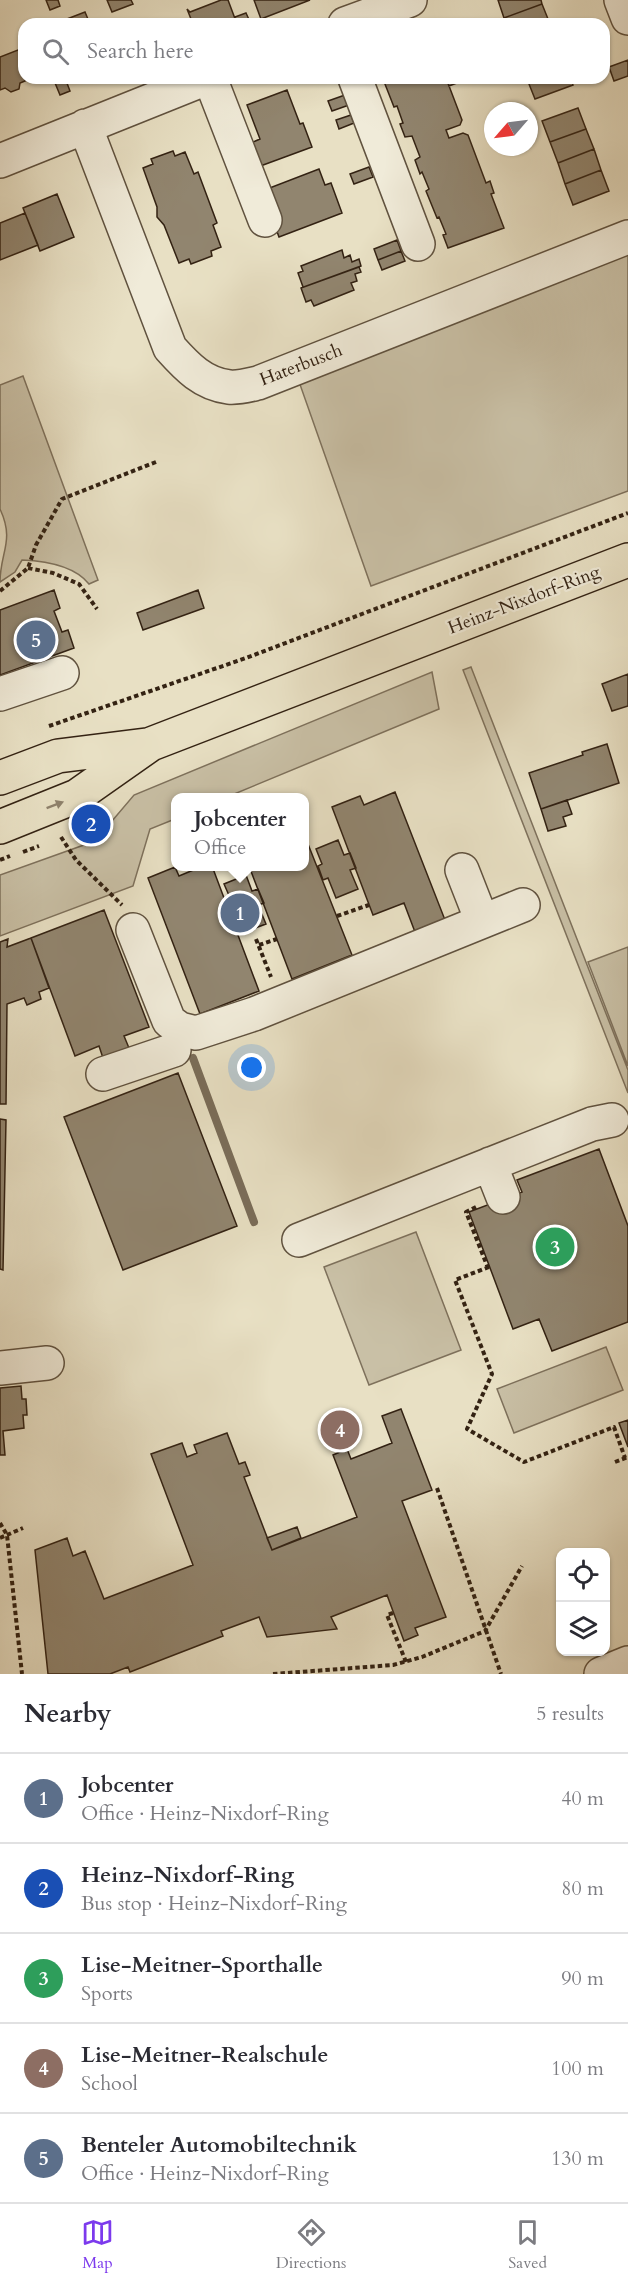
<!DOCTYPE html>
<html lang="en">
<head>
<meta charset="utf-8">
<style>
	:root { --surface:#fff; --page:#f7f7f7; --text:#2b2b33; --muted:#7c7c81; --line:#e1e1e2; --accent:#7c3aed }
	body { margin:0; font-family:Cardo,serif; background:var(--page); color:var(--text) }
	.controls { position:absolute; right:18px; bottom:18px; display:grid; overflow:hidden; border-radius:12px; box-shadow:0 2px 4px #0004 }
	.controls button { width:54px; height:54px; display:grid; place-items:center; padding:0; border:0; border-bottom:2px solid var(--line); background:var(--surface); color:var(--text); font:30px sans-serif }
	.compass { position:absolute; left:484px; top:102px; width:54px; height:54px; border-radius:50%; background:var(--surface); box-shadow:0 2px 4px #0004; rotate:242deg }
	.you { position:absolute; left:252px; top:1068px; width:21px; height:21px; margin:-15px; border:4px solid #fff; border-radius:50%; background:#1a73e8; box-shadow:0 0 0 9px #1a73e833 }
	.badge { display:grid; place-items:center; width:39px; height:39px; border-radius:50%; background:var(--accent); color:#fff; font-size:20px; font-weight:700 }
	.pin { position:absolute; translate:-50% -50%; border:3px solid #fff; box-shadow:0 2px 6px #0006 }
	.popup { position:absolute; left:171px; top:793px; width:138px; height:78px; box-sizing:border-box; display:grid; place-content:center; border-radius:12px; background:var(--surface); filter:drop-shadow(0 2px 4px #0005); font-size:20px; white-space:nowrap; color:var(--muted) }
	.popup b { font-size:22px; color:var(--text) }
	.popup::after { content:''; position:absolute; left:50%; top:100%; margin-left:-12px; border:12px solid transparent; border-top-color:var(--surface) }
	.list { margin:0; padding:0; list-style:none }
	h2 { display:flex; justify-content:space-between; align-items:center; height:78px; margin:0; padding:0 24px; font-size:26px }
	h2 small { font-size:20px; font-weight:400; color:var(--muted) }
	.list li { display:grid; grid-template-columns:39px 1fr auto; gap:18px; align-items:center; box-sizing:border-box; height:90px; padding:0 24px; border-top:2px solid var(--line) }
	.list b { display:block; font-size:22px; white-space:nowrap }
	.list p { margin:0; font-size:20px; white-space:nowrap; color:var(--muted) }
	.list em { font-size:20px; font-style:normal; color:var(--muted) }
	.icon { flex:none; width:33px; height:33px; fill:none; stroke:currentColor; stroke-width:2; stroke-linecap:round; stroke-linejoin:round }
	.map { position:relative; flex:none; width:628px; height:1674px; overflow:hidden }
	.search { position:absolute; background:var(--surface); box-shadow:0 2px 4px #0004; left:18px; right:18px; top:18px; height:66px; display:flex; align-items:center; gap:15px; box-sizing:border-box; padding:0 21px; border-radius:18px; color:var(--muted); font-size:22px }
	.sheet { height:528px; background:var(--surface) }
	nav { display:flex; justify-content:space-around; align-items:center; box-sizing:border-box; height:84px; border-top:2px solid var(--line); background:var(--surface); font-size:16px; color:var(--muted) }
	nav a { display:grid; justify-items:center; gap:3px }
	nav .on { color:var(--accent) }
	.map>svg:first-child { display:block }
</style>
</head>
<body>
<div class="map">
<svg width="628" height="1674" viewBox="0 0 628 1674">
	<rect width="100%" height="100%" fill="#e8e0c4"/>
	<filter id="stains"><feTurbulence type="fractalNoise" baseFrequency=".00333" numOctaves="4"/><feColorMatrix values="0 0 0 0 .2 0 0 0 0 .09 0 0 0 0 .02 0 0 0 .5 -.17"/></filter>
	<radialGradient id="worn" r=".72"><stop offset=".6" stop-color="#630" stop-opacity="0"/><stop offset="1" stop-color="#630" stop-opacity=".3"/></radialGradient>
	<!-- green -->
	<path fill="#c9c0a6" stroke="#7e715c" stroke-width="1.5" d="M 628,248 L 628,491 L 371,586 L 297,376 Z
		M 23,376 L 98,580 L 89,584 C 74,565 45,561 22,560 L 15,572 L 0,582 C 0,552 15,541 0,509 L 0,385 Z
		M 471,667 L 628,1070 L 628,1093 L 463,670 Z
		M 432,672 L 439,709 L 227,797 L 176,798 L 175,819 L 150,829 L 133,886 L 0,936 L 0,875 L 95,841 L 134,795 Z
		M 628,947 L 628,1066 L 588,962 Z
		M 416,1232 L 461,1350 L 369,1385 L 324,1267 Z
		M 606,1347 L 623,1390 L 514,1433 L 497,1389 Z"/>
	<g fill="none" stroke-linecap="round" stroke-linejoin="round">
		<!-- stream -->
		<path stroke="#7a6d59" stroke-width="8" d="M 193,1058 L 254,1222"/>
	</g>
	<!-- building -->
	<path fill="#91856f" stroke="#332213" stroke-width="1.5" d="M 46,0 L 58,0 L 60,6 L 50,10 Z
		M 107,0 L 131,0 L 133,4 L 112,12 Z
		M 221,0 L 228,0 L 237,24 L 193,24 L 187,9 L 190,12 Z
		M 254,0 L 310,0 L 261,19 Z
		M 498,0 L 541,0 L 542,4 L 504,18 Z
		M 542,4 L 550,24 L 507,24 L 504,18 Z
		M 85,12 L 90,24 L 54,24 Z
		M 246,13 L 251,24 L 237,24 L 235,17 Z
		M 23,48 L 24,78 L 32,78 L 20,83 L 19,89 L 11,92 L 5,88 L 0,90 L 0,57 Z
		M 628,60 L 628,76 L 614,81 L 609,67 Z
		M 53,78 L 65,78 L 70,91 L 60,95 Z
		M 386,78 L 446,78 L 462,120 L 460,125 L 446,130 L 449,138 L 463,133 L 468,135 L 486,183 L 490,181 L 494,193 L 491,194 L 504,228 L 448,248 L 443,235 L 446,234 L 439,217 L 437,218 L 426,191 L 429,189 L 422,172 L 420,174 L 415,160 L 420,157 L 412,136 L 405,137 L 400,124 L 403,123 L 397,106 L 394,107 L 383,79 Z
		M 446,78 L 470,78 L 449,86 Z
		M 570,78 L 573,85 L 535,99 L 527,79 Z
		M 287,90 L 300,124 L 303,123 L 312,147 L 255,168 L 246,145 L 260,139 L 247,105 Z
		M 345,95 L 349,105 L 332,111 L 328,101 Z
		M 578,108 L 586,129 L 550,142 L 542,121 Z
		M 351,115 L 354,123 L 339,129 L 336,120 Z
		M 586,129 L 594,149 L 558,163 L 550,142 Z
		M 594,149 L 601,170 L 565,184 L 558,163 Z
		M 173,151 L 175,156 L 185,152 L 194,174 L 198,172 L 217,223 L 213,225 L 221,247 L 211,251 L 212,256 L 191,264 L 189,259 L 179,263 L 164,225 L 157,217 L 157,207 L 143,168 L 153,164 L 151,159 Z
		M 369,167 L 373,177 L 354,184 L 350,174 Z
		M 319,169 L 325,185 L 331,183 L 342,213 L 279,237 L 268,207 L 267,189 Z
		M 601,170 L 609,191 L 573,205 L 565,184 Z
		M 57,194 L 74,237 L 40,251 L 23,208 Z
		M 25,213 L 38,245 L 0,260 L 0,223 Z
		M 397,240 L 401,251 L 378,260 L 374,249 Z
		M 342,250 L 344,258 L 350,255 L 352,262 L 359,259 L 361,266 L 301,288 L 303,287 L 298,273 L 303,271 L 301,266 Z
		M 401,251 L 405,261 L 382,270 L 378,260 Z
		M 359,267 L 361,272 L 355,274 L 357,281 L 351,283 L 354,290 L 314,306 L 311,300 L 306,302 L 301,288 Z
		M 54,590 L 60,608 L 54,611 L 62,632 L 68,630 L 74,648 L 0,675 L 0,610 Z
		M 198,590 L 204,608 L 143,630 L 137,613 Z
		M 628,674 L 628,706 L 612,711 L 602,684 Z
		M 607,744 L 619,783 L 541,809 L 529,773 L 583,755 L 582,752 Z
		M 395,792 L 445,920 L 415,932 L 404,903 L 373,915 L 332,807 L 360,796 L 364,805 Z
		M 567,800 L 572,814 L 563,817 L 566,826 L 548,831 L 541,809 Z
		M 304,834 L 352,955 L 292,979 L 249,866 L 304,866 Z
		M 338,840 L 344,855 L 350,853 L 356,868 L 350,870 L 358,889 L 336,898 L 328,878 L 323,880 L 318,866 L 322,864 L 316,849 Z
		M 203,866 L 212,866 L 259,991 L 200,1014 L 148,878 L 175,867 L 179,876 Z
		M 246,875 L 252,891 L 258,889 L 264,903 L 258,905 L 266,924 L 244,932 L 236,914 L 231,916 L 225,902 L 231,900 L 224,884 Z
		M 104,910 L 149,1027 L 124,1036 L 129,1048 L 103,1058 L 99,1046 L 75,1056 L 31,938 Z
		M 31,938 L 49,988 L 39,992 L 41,999 L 27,1005 L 24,998 L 7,1004 L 6,1104 L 0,1104 L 0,942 L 8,939 L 7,947 Z
		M 178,1073 L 237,1226 L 123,1270 L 64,1117 Z
		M 0,1119 L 6,1120 L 3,1270 L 0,1269 Z
		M 599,1149 L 628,1226 L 628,1322 L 552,1351 L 539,1319 L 513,1329 L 469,1212 L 522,1192 L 517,1180 Z
		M 21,1386 L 22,1399 L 26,1399 L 27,1415 L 23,1415 L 24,1428 L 3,1431 L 5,1455 L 0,1455 L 0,1388 Z
		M 401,1409 L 432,1490 L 402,1501 L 446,1617 L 415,1628 L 418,1635 L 404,1641 L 387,1595 L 331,1617 L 337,1629 L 267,1637 L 259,1617 L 221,1631 L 223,1636 L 130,1672 L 128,1667 L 110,1674 L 48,1674 L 35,1550 L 67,1538 L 73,1556 L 85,1551 L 104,1599 L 193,1565 L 151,1454 L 182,1443 L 187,1457 L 197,1453 L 194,1445 L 227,1433 L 239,1464 L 245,1462 L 250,1475 L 244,1477 L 272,1550 L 357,1517 L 333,1455 L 347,1449 L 351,1459 L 392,1443 L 382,1416 Z
		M 628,1420 L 628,1447 L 619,1423 Z
		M 297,1527 L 301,1538 L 272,1550 L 267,1538 Z"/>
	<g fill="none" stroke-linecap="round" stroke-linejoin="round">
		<!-- minor casing -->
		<g stroke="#60523f" stroke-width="36">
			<path id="minor" d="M 621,0 L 628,18
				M 345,24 L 410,0
				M 210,78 L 265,220
				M 355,78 L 418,244
				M 85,126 L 170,348 C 187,367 203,384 229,387 C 238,388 249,385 258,383 L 628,237
				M 0,161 L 207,78
				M 0,694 L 62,673
				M 462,870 L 482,921
				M 133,930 L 169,1021 L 180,1029 L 196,1033 L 254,1014 L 523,905
				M 103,1074 L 174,1050
				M 490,1164 L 503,1197
				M 299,1240 L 592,1124 L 612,1120
				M 0,1368 L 47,1363
				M 601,1674 L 628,1663"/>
		</g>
		<!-- major casing -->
		<g stroke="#332213" stroke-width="36">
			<path id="major" d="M 0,778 L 58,756 L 146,745
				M 0,827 L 77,796 L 151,744 L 628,560"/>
		</g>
		<!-- path -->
		<path stroke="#332213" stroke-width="4" stroke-dasharray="4.5 3" stroke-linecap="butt" d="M 28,568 L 53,573 L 79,584 L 97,609
			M 0,591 L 28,568 L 36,545 L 62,499 L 156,462
			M 49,726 L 246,658 L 628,513
			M 61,837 L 76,860 L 122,905
			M 23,852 L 39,846
			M 0,860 L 10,856
			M 337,916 L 369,905
			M 256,939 L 271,977
			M 259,945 L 277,939
			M 476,1207 L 466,1212 L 488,1268
			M 489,1267 L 455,1280 L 492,1374 L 467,1429 L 524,1462 L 614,1427 L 625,1458
			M 615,1462 L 628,1457
			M 437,1488 L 501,1674
			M 0,1523 L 7,1535 L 22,1674
			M 0,1538 L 23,1528
			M 393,1613 L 387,1615 L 406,1662
			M 273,1674 L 393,1665 L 422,1657 L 485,1631 L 522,1566"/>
		<!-- minor -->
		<use href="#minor" stroke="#f0ebd9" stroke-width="33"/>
		<!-- major -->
		<use href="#major" stroke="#e8e0c4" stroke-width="33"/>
	</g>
	<!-- one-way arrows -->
	<defs><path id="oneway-solid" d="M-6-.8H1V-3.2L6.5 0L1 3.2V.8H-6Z" transform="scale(1.5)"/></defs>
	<use fill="#8e816c" href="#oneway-solid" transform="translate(55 805) rotate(-21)"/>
	<g text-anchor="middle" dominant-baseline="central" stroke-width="4.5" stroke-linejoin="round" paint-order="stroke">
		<!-- street labels -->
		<g font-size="18" fill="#332213" stroke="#f0ebd9">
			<text transform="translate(301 365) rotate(-21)">Haterbusch</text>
			<text transform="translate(524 600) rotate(-21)">Heinz-Nixdorf-Ring</text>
		</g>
	</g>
	<rect width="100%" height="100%" filter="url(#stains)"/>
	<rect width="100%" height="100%" fill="url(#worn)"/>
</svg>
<div class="controls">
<button><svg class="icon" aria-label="locate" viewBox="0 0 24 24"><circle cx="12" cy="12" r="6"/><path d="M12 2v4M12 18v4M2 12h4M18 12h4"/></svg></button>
<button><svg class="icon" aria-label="layers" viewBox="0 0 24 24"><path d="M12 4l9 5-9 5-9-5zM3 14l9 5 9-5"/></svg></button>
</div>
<svg class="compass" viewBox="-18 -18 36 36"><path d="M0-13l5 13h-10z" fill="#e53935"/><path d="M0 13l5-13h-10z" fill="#7c7c81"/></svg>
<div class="you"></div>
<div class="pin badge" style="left:240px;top:913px;background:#5c6f8a">1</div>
<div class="popup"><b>Jobcenter</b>Office</div>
<div class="pin badge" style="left:91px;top:824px;background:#1a4fb4">2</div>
<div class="pin badge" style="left:555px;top:1247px;background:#2e9e5b">3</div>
<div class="pin badge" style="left:340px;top:1430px;background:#8d6e63">4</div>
<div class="pin badge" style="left:36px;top:640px;background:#5c6f8a">5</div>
<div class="search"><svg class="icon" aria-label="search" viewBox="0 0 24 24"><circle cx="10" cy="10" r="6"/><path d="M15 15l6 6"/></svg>Search here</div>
</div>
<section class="sheet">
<h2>Nearby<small>5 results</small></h2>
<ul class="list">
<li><span class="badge" style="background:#5c6f8a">1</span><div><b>Jobcenter</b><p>Office · Heinz-Nixdorf-Ring</p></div><em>40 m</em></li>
<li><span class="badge" style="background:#1a4fb4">2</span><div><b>Heinz-Nixdorf-Ring</b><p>Bus stop · Heinz-Nixdorf-Ring</p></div><em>80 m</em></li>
<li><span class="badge" style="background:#2e9e5b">3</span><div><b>Lise-Meitner-Sporthalle</b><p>Sports</p></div><em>90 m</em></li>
<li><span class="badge" style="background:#8d6e63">4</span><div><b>Lise-Meitner-Realschule</b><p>School</p></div><em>100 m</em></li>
<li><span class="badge" style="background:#5c6f8a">5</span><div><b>Benteler Automobiltechnik</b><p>Office · Heinz-Nixdorf-Ring</p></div><em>130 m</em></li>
</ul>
</section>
<nav>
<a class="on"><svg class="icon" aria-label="map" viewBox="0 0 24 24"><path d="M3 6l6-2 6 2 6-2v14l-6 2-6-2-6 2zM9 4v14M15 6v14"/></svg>Map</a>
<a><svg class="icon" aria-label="directions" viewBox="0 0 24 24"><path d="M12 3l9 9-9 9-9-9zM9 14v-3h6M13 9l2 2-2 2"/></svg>Directions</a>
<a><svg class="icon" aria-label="saved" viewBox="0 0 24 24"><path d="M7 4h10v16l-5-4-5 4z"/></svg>Saved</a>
</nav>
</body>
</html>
